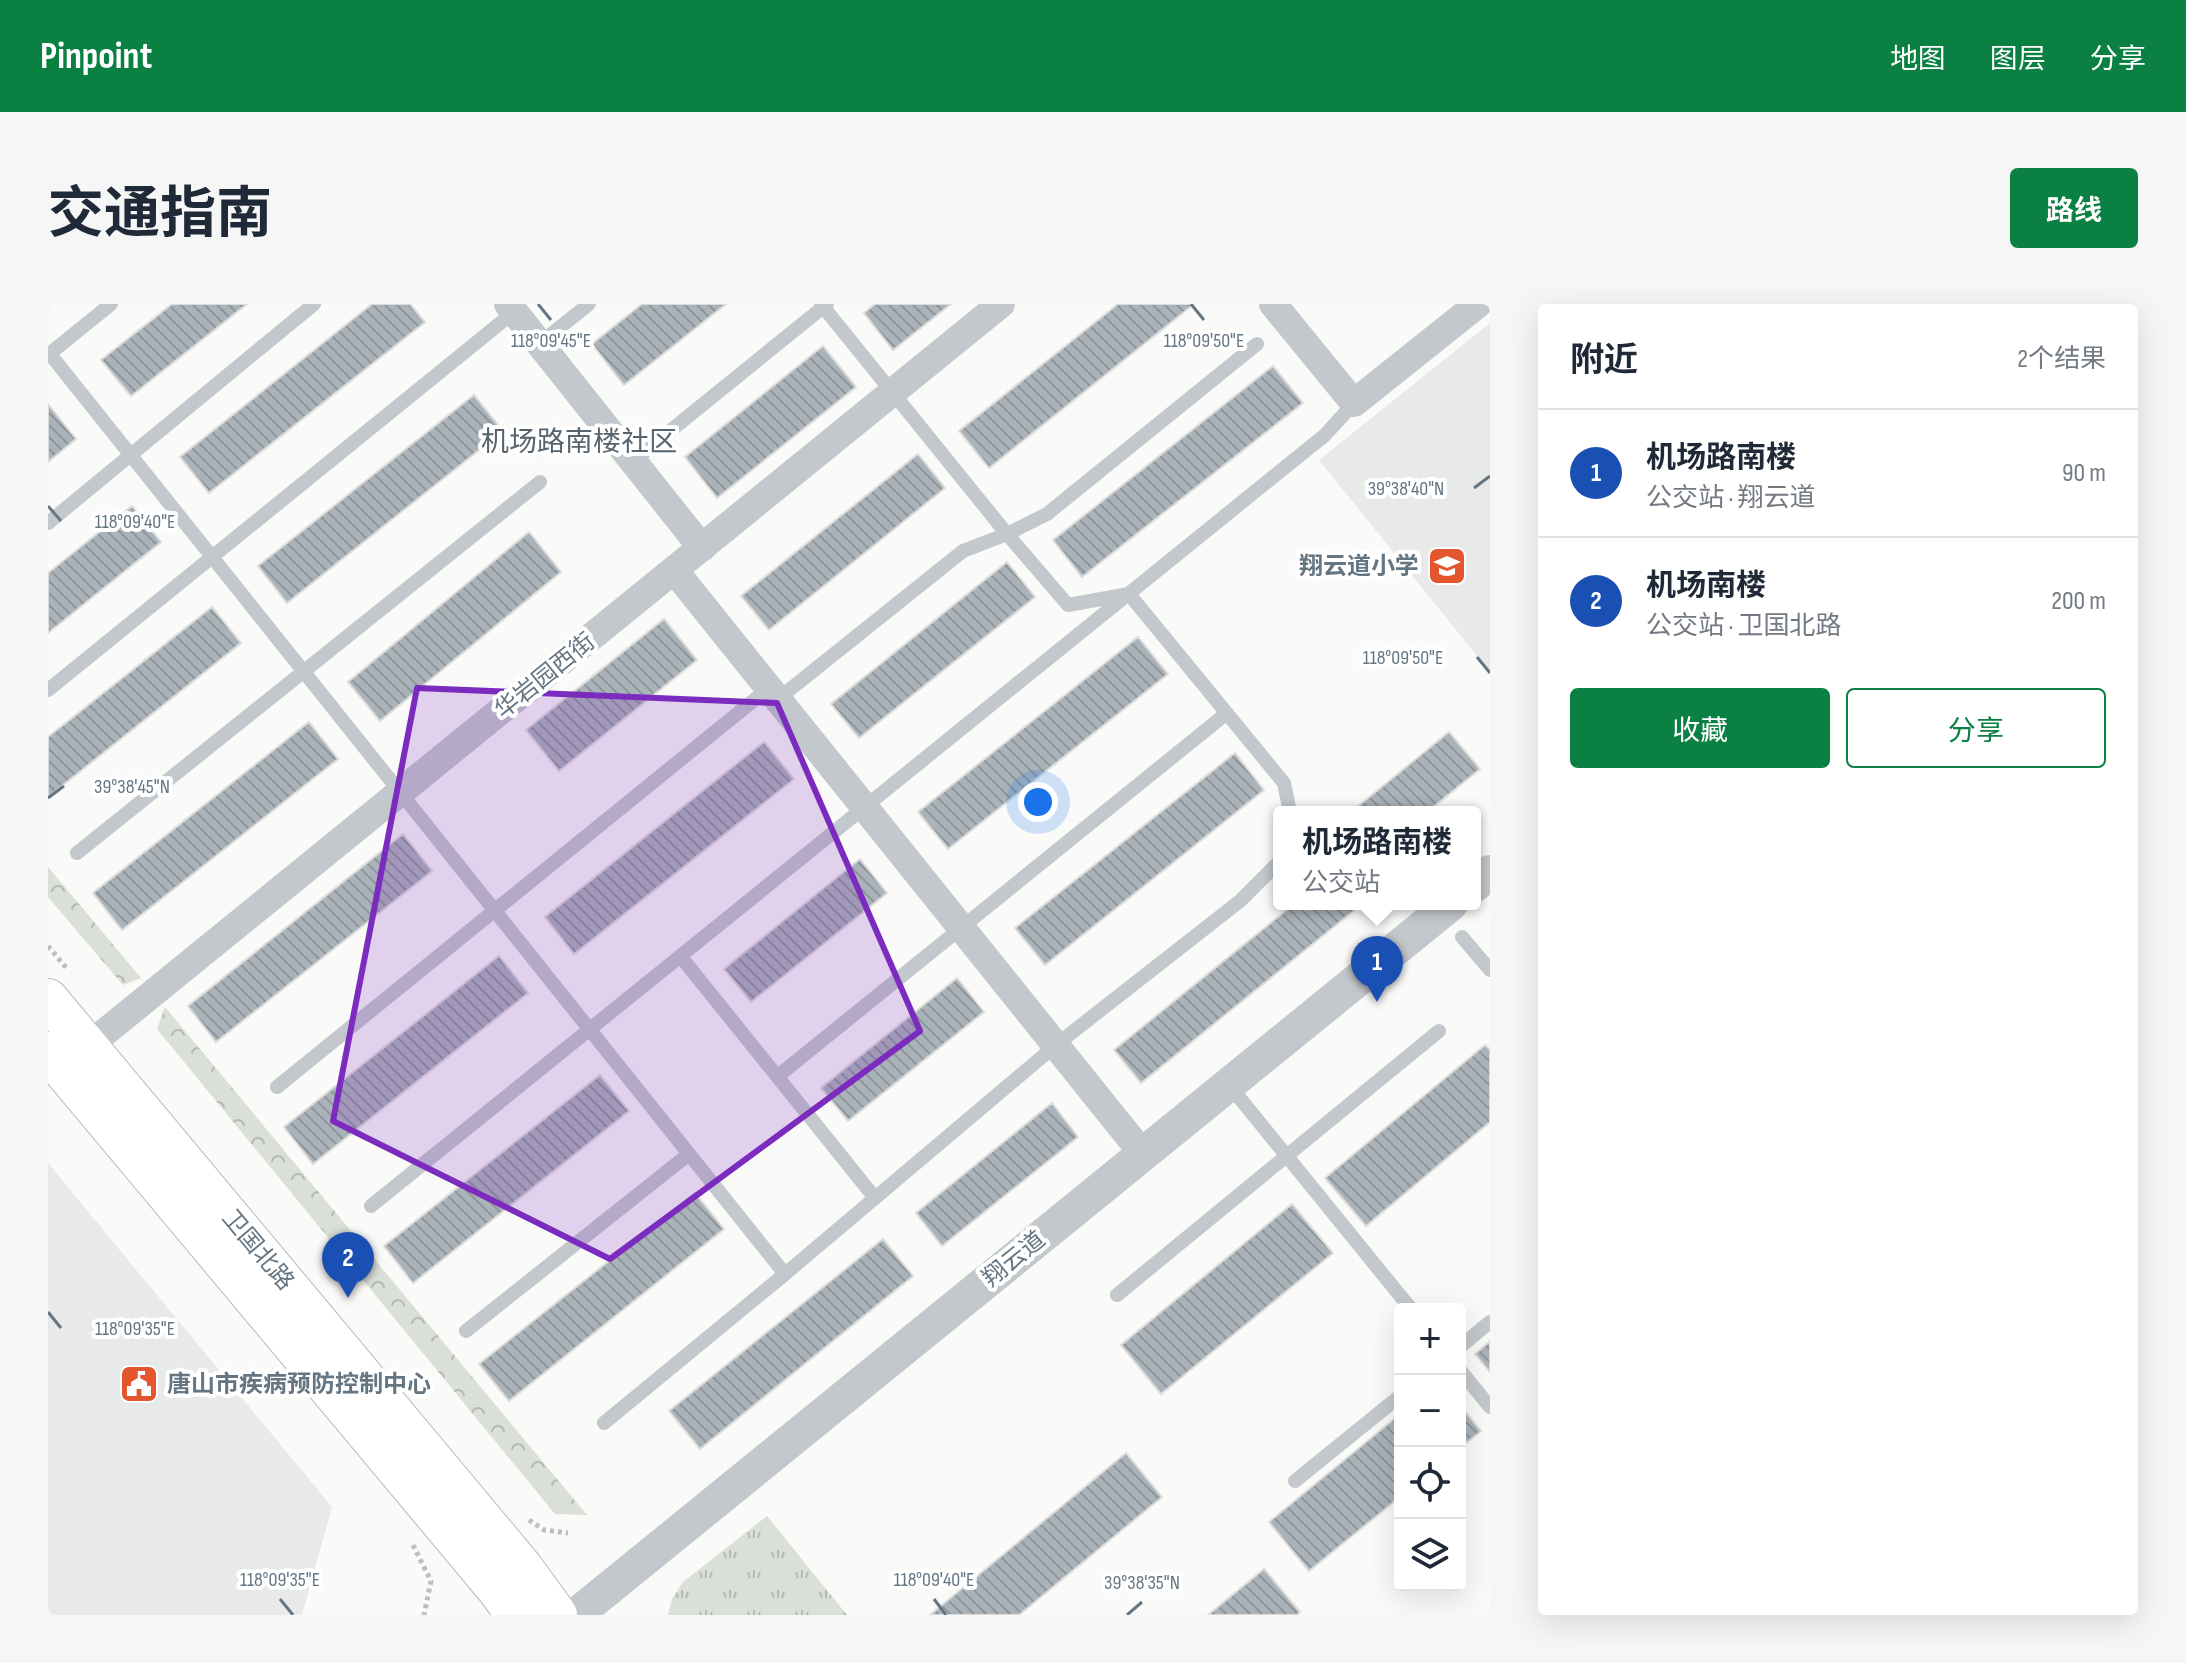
<!DOCTYPE html>
<html lang="zh">
<head>
<meta charset="utf-8">
<style>
	:root { --surface:#fff; --page:#f6f6f7; --text:#1f2937; --muted:#747a83; --line:#e0e1e3; --accent:#0b8043 }
	body { margin:0; font-family:"Sofia Sans Condensed","Noto Sans SC",sans-serif; background:var(--page); color:var(--text) }
	.controls { position:absolute; right:24px; bottom:24px; display:grid; overflow:hidden; border-radius:8px; box-shadow:0 8px 32px #0002 }
	.controls button { width:72px; height:72px; display:grid; place-items:center; padding:0; border:0; border-bottom:2px solid var(--line); background:var(--surface); color:var(--text); font:40px sans-serif }
	.you { position:absolute; left:990px; top:498px; width:28px; height:28px; margin:-20px; border:6px solid #fff; border-radius:50%; background:#1a73e8; box-shadow:0 0 0 12px #1a73e833 }
	.badge { display:grid; place-items:center; width:52px; height:52px; border-radius:50%; background:var(--accent); color:#fff; font-size:26px; font-weight:700 }
	.pin { position:absolute; translate:-50% -66px; filter:drop-shadow(0 2px 4px #0008) }
	.pin::after { content:''; position:absolute; top:42px; width:28px; height:24px; background:inherit; clip-path:polygon(0 0,100% 0,50% 100%) }
	.popup { position:absolute; left:1225px; top:502px; width:208px; height:104px; box-sizing:border-box; display:grid; place-content:center; border-radius:8px; background:var(--surface); filter:drop-shadow(0 2px 6px #0005); font-size:26px; white-space:nowrap; color:var(--muted) }
	.popup b { font-size:30px; color:var(--text) }
	.popup::after { content:''; position:absolute; left:50%; top:100%; margin-left:-16px; border:16px solid transparent; border-top-color:var(--surface) }
	.list { margin:0; padding:0; list-style:none }
	h2 { display:flex; justify-content:space-between; align-items:center; height:104px; margin:0; padding:0 32px; font-size:34px }
	h2 small { font-size:26px; font-weight:400; color:var(--muted) }
	.list li { display:grid; grid-template-columns:52px 1fr auto; gap:24px; align-items:center; box-sizing:border-box; height:128px; padding:0 32px; border-top:2px solid var(--line) }
	.list b { display:block; font-size:30px; white-space:nowrap }
	.list p { margin:0; font-size:26px; white-space:nowrap; color:var(--muted) }
	.list em { font-size:26px; font-style:normal; color:var(--muted) }
	.actions { display:flex; gap:16px; padding:24px 32px }
	.actions a { flex:1; padding:18px 0; border:2px solid var(--accent); border-radius:8px; text-align:center; font-size:28px; color:var(--accent) }
	.actions .main { background:var(--accent); color:#fff }
	.icon { flex:none; width:44px; height:44px; fill:none; stroke:currentColor; stroke-width:2; stroke-linecap:round; stroke-linejoin:round }
	.map { position:relative; flex:none; width:1442px; height:1311px; overflow:hidden; border-radius:8px }
	header { display:flex; align-items:center; gap:48px; box-sizing:border-box; height:112px; padding:0 40px; background:var(--accent); color:#fff }
	header strong { font-size:38px }
	nav { display:flex; gap:44px; margin-inline-start:auto; font-size:28px }
	.intro { display:flex; align-items:center; justify-content:space-between; box-sizing:border-box; height:192px; padding:0 48px }
	h1 { margin:0; font-size:56px }
	.button { padding:20px 36px; border-radius:8px; background:var(--accent); color:#fff; font-size:28px; font-weight:700 }
	main { display:flex; gap:48px; padding:0 48px }
	aside { flex:1; background:var(--surface); border-radius:8px; box-shadow:0 8px 32px #0002 }
	.map>svg:first-child { display:block }
</style>
</head>
<body>
<header>
<strong>Pinpoint</strong>
<nav><a>地图</a><a>图层</a><a>分享</a></nav>
</header>
<div class="intro"><h1>交通指南</h1><a class="button">路线</a></div>
<main>
<div class="map">
<svg width="1442" height="1311" viewBox="0 0 1442 1311">
	<defs>
		<pattern id="grass-tufts" width="24" height="20" patternUnits="userSpaceOnUse" patternTransform="scale(2)"><rect width="24" height="20" fill="#dadfd7"/><path d="M3 7l-1-3M5 7V3M7 7l1-3M15 17l-1-3M17 17v-4M19 17l1-3" fill="none" stroke="#b4b9b4"/></pattern>
		<pattern id="forest-crowns" width="20" height="18" patternUnits="userSpaceOnUse" patternTransform="scale(2)"><rect width="20" height="18" fill="#dadfd7"/><path d="M2 6a3 3 0 1 1 6 0M12 15a3 3 0 1 1 6 0" fill="none" stroke="#b4b9b4"/></pattern>
		<pattern id="building-back-hatch" width="6" height="6" patternUnits="userSpaceOnUse" patternTransform="scale(2)"><rect width="6" height="6" fill="#aab3b9"/><path d="M-1 5l2 2M0 0l6 6M5-1l2 2" fill="none" stroke="#8e969c"/></pattern>
	</defs>
	<rect width="100%" height="100%" fill="#fafaf8"/>
	<!-- built -->
	<path fill="#e8e9e9" d="M 1442,19 L 1442,368 L 1271,156 Z
		M 0,859 L 284,1203 L 254,1311 L 0,1311 Z"/>
	<!-- grass -->
	<path fill="url(#grass-tufts)" d="M 719,1212 L 799,1311 L 620,1311 L 624,1295 L 635,1278 Z"/>
	<!-- forest -->
	<path fill="url(#forest-crowns)" d="M 0,563 L 93,674 L 75,681 L 0,593 Z
		M 117,703 L 539,1211 L 507,1210 L 109,725 Z"/>
	<!-- building -->
	<path fill="url(#building-back-hatch)" stroke="#dcdcda" stroke-width="2" d="M 124,0 L 199,0 L 83,92 L 53,56 Z
		M 324,0 L 362,0 L 377,18 L 161,189 L 132,153 Z
		M 594,0 L 678,0 L 576,81 L 544,40 Z
		M 827,0 L 903,0 L 845,46 L 816,9 Z
		M 1070,0 L 1146,0 L 941,164 L 911,127 Z
		M 775,42 L 808,83 L 669,194 L 637,153 Z
		M 1225,62 L 1255,99 L 1034,273 L 1005,236 Z
		M 426,91 L 455,127 L 239,299 L 210,262 Z
		M 0,100 L 28,135 L 0,158 Z
		M 870,150 L 897,184 L 721,326 L 693,292 Z
		M 84,202 L 113,238 L 0,329 L 0,269 Z
		M 481,228 L 513,268 L 332,417 L 300,378 Z
		M 959,258 L 987,293 L 811,434 L 783,400 Z
		M 164,303 L 193,339 L 0,493 L 0,433 Z
		M 616,315 L 649,356 L 511,467 L 478,426 Z
		M 1090,333 L 1120,370 L 900,545 L 870,508 Z
		M 261,418 L 290,455 L 74,626 L 45,589 Z
		M 1401,428 L 1432,465 L 1379,508 L 1303,508 Z
		M 716,438 L 746,475 L 526,650 L 497,613 Z
		M 1187,449 L 1216,486 L 997,661 L 967,624 Z
		M 355,530 L 384,567 L 168,738 L 140,702 Z
		M 812,555 L 839,589 L 703,698 L 676,665 Z
		M 1246,600 L 1314,600 L 1093,779 L 1066,746 Z
		M 451,652 L 480,689 L 265,860 L 236,823 Z
		M 909,674 L 936,708 L 800,817 L 773,784 Z
		M 1437,741 L 1442,746 L 1442,818 L 1318,922 L 1277,874 Z
		M 552,771 L 581,807 L 365,979 L 336,942 Z
		M 1004,799 L 1030,833 L 894,942 L 868,909 Z
		M 647,889 L 676,925 L 461,1097 L 431,1060 Z
		M 1244,900 L 1285,949 L 1113,1090 L 1073,1041 Z
		M 835,935 L 865,972 L 652,1145 L 621,1107 Z
		M 1442,1037 L 1442,1068 L 1427,1050 Z
		M 1412,1101 L 1433,1127 L 1412,1144 Z
		M 1352,1110 L 1352,1193 L 1261,1267 L 1221,1218 Z
		M 1078,1149 L 1114,1193 L 971,1311 L 882,1311 Z
		M 1216,1265 L 1252,1308 L 1249,1311 L 1160,1311 Z"/>
	<g fill="none" stroke-linecap="round" stroke-linejoin="round">
		<!-- secondary casing -->
		<g stroke="#b3babf" stroke-width="42">
			<path id="secondary" d="M 0,695 L 475,1264 L 509,1311
				M 0,748 L 449,1285 L 468,1311"/>
		</g>
		<!-- path -->
		<path stroke="#bbbfc2" stroke-width="5" stroke-dasharray="4 4" stroke-linecap="butt" d="M 0,642 L 20,666
			M 481,1216 L 496,1226 L 520,1229
			M 365,1241 L 383,1277 L 376,1311"/>
		<!-- service -->
		<path stroke="#c3c8cc" stroke-width="14" d="M 491,40 L 541,0
			M 1209,40 L 999,210 L 959,230 L 1020,301 L 1081,290 L 1236,479 L 1242,508
			M 2,50 L 737,970 L 556,1119
			M 0,51 L 63,0
			M 585,157 L 779,0
			M 0,219 L 266,0
			M 0,386 L 466,8
			M 730,395 L 915,247 L 959,230 L 773,0
			M 29,549 L 492,178
			M 1414,633 L 1442,666
			M 633,653 L 827,894
			M 730,772 L 1179,409
			M 1181,781 L 1363,1005
			M 229,783 L 721,384
			M 323,902 L 1277,131 L 1306,99
			M 737,970 L 1008,741 L 1192,597 L 1231,558
			M 1069,991 L 1391,727
			M 418,1027 L 641,850
			M 1412,1043 L 1442,1018
			M 1412,1066 L 1442,1103
			M 1247,1177 L 1352,1092"/>
		<!-- minor -->
		<path stroke="#c3c8cc" stroke-width="28" d="M 460,0 L 654,244
			M 1225,0 L 1306,99 L 1430,0
			M 626,266 L 1095,850
			M 40,742 L 953,0"/>
		<!-- tertiary -->
		<path stroke="#c3c8cc" stroke-width="34" d="M 1427,581 L 1442,568
			M 528,1311 L 1403,600"/>
		<!-- secondary -->
		<use href="#secondary" stroke="#fff" stroke-width="40"/>
	</g>
	<!-- marked area -->
	<path fill="#7b2cbf" fill-opacity="0.2" stroke="#7b2cbf" stroke-width="6" stroke-linejoin="round" d="M 369,384 L 729,399 L 872,727 L 562,955 L 285,817 Z"/>
	<!-- ticks -->
	<path fill="none" stroke="#657683" stroke-width="3" d="M 490,0 L 503,16M 1143,0 L 1156,16M 1426,184 L 1442,172M 0,202 L 13,217M 1429,353 L 1442,369M 0,494 L 16,482M 0,1008 L 13,1024M 232,1295 L 245,1311M 886,1295 L 898,1311M 1079,1311 L 1094,1298"/>
	<!-- icons -->
	<defs>
		<g id="school-square" transform="scale(2)"><rect x="-9" y="-9" width="18" height="18" rx="4" fill="#e4572e" stroke="#fff"/><path d="M0-5L7-2L0 1L-7-2ZM-4 1L0 2.5L4 1V4Q0 6-4 4Z" fill="#fff"/></g>
		<g id="civic-square" transform="scale(2)"><rect x="-9" y="-9" width="18" height="18" rx="4" fill="#e4572e" stroke="#fff"/><path d="M-.6-6.5H3V-4.5H.6V-3L4-1V1h2V6H-6V1h2V-1L-.6-3ZM-1.2 2.5V6h2.4V2.5Z" fill="#fff"/></g>
	</defs>
	<g fill-rule="evenodd">
		<use href="#school-square" x="1399" y="262"/>
		<use href="#civic-square" x="91" y="1080"/>
	</g>
	<g text-anchor="middle" dominant-baseline="central" stroke-width="8" stroke-linejoin="round" paint-order="stroke">
		<!-- poi labels -->
		<g font-size="24" font-weight="bold" fill="#657683" stroke="#fff" text-anchor="end">
			<text x="1371" y="262">翔云道小学</text>
			<text x="119" y="1080" text-anchor="start">唐山市疾病预防控制中心</text>
		</g>
		<!-- street labels -->
		<g font-size="24" fill="#657683" stroke="#fff">
			<text transform="translate(497 372) rotate(-39)">华岩园西街</text>
			<text transform="translate(210 946) rotate(50)">卫国北路</text>
			<text transform="translate(966 955) rotate(-39)">翔云道</text>
		</g>
		<!-- quarter labels -->
		<g font-size="28" fill="#57646e" stroke="#fff">
			<text x="531" y="138">机场路南楼社区</text>
		</g>
	</g>
	<g font-size="20" text-anchor="middle" fill="#657683" stroke="#fff" stroke-width="8" stroke-linejoin="round" paint-order="stroke">
		<text x="503" y="43">118°09'45"E</text>
		<text x="1156" y="43">118°09'50"E</text>
		<text x="1358" y="191">39°38'40"N</text>
		<text x="87" y="224">118°09'40"E</text>
		<text x="1355" y="360">118°09'50"E</text>
		<text x="84" y="489">39°38'45"N</text>
		<text x="87" y="1031">118°09'35"E</text>
		<text x="232" y="1282">118°09'35"E</text>
		<text x="886" y="1282">118°09'40"E</text>
		<text x="1094" y="1285">39°38'35"N</text>
	</g>
</svg>
<div class="controls">
<button>+</button>
<button>−</button>
<button><svg class="icon" aria-label="locate" viewBox="0 0 24 24"><circle cx="12" cy="12" r="6"/><path d="M12 2v4M12 18v4M2 12h4M18 12h4"/></svg></button>
<button><svg class="icon" aria-label="layers" viewBox="0 0 24 24"><path d="M12 4l9 5-9 5-9-5zM3 14l9 5 9-5"/></svg></button>
</div>
<div class="you"></div>
<div class="pin badge" style="left:1329px;top:698px;background:#1a4fb4">1</div>
<div class="popup"><b>机场路南楼</b>公交站</div>
<div class="pin badge" style="left:300px;top:994px;background:#1a4fb4">2</div>
</div>
<aside>
<h2>附近<small>2个结果</small></h2>
<ul class="list">
<li><span class="badge" style="background:#1a4fb4">1</span><div><b>机场路南楼</b><p>公交站 · 翔云道</p></div><em>90 m</em></li>
<li><span class="badge" style="background:#1a4fb4">2</span><div><b>机场南楼</b><p>公交站 · 卫国北路</p></div><em>200 m</em></li>
</ul>
<div class="actions"><a class="main">收藏</a><a>分享</a></div>
</aside>
</main>
</body>
</html>
